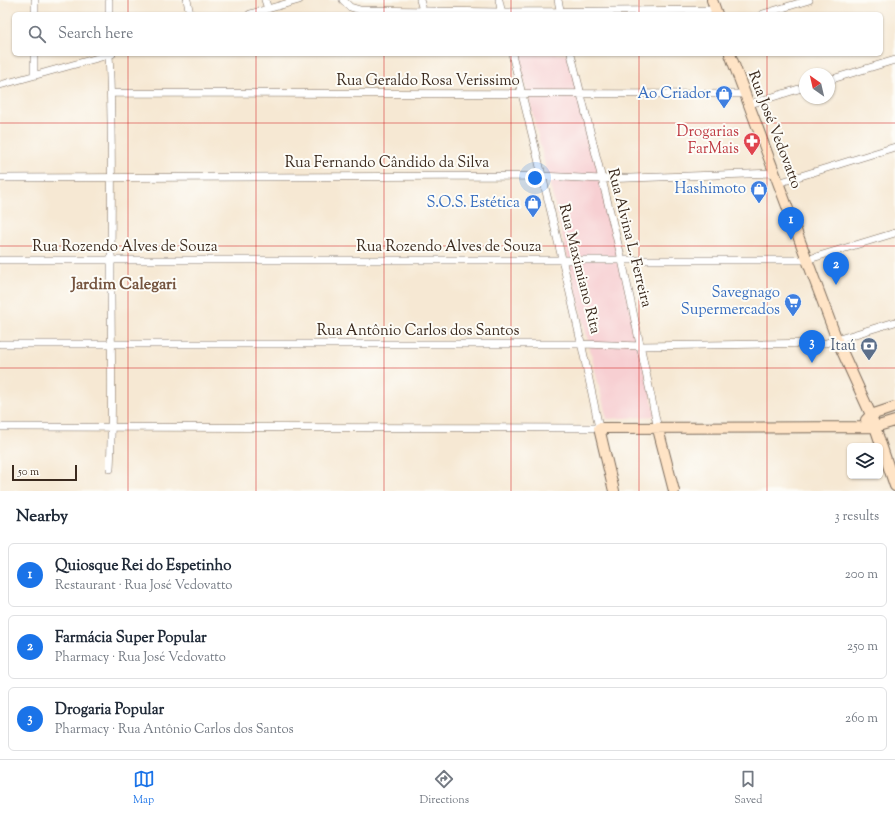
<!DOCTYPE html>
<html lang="en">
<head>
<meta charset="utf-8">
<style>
	:root { --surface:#fff; --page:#f6f6f7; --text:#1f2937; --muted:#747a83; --line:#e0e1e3; --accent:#1a73e8 }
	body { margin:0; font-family:"Sorts Mill Goudy",serif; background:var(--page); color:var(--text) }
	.controls { position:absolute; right:12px; bottom:12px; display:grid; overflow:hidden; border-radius:6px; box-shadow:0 1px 3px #0004 }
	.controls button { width:36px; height:36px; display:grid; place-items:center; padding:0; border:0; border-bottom:1px solid var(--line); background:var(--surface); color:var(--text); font:20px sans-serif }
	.compass { position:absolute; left:799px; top:68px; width:36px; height:36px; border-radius:50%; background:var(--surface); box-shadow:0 1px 3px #0004; rotate:326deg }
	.scale { position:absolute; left:12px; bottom:10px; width:65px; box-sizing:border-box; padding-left:4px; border:2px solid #3b2a1e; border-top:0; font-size:11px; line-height:14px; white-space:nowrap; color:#3b2a1e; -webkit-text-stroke:3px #fdfcf7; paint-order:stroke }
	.you { position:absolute; left:535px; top:178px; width:14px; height:14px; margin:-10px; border:3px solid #fff; border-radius:50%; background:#1a73e8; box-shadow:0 0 0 6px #1a73e833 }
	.badge { display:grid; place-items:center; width:26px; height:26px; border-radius:50%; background:var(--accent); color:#fff; font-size:13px; font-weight:700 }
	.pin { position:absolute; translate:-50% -33px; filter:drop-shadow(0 1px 2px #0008) }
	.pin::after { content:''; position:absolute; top:21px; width:14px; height:12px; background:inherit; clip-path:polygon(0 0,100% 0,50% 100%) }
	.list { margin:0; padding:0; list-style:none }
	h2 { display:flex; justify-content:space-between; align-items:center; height:52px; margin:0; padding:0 16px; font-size:17px }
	h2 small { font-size:13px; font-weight:400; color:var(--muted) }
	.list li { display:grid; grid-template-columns:26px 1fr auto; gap:12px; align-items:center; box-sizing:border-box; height:64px; margin:0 8px 8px; padding:0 8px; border:1px solid var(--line); border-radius:6px }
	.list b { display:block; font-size:15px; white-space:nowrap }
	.list p { margin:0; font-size:13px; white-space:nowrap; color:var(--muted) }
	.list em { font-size:13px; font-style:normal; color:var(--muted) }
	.icon { flex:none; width:22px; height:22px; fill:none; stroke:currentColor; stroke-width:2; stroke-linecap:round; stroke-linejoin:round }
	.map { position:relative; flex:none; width:895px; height:491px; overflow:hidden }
	.search { position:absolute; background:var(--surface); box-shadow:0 1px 3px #0004; left:12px; right:12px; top:12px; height:44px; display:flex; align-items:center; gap:10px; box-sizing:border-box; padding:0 14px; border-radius:6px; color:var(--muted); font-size:15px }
	.sheet { height:268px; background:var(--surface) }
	nav { display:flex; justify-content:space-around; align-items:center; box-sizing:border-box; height:56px; border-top:1px solid var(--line); background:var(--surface); font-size:11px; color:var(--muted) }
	nav a { display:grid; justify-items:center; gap:2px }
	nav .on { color:var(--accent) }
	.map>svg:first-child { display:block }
</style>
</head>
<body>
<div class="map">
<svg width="895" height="491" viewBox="0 0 895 491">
	<rect width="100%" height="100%" fill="#fdfcf7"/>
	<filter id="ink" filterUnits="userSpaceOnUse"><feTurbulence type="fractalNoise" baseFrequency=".025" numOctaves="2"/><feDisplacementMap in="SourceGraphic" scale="8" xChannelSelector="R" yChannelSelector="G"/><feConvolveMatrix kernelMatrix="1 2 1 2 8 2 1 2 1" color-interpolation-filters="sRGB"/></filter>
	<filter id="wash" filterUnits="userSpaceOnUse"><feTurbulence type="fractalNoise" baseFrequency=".012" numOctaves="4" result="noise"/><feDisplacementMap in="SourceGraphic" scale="16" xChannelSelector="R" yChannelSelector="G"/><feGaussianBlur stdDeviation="0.9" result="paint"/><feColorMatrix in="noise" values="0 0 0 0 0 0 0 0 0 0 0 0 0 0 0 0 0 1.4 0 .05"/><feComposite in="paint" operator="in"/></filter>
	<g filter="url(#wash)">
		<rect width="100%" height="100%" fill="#f6e8d3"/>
		<!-- built -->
		<path fill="#f7cfd2" d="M 518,54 L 571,54 L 656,416 L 607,419 Z"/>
	</g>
	<g filter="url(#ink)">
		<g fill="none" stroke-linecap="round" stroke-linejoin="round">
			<!-- street casing -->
			<g stroke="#7c6c5d" stroke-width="8">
				<path id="street" d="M 187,0 L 190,14
					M 265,0 L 268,9
					M 343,0 L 350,7 L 360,10 L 502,12 L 716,10
					M 420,0 L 423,10
					M 499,0 L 502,14
					M 558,0 L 561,14
					M 35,14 L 35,0
					M 109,14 L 109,0
					M 250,14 L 299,0
					M 763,14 L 809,0
					M 109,54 C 113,131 111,207 111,284 C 111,346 113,408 110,469
					M 571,54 L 622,260 L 658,429
					M 34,75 L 34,54
					M 829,80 L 895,60
					M 0,85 L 112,54
					M 112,93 L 744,94
					M 750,104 L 805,87
					M 0,178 L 541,176 L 601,179 L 774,173
					M 778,183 L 895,147
					M 0,260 L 806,260 L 895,233
					M 0,344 L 583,344 L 641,346 L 826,343 L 895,322
					M 0,427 L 599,428 C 574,303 543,178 512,54"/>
			</g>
			<!-- secondary casing -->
			<g stroke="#7c6c5d" stroke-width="12">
				<path id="secondary" d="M 712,0 L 717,14
					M 730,54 L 837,340 L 871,415 L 895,486
					M 866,420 L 871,415 L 895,407
					M 658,429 L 674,491
					M 614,491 L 599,428 L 875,427 L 895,421"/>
			</g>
			<!-- street -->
			<use href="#street" stroke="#fff" stroke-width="7"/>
			<!-- secondary -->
			<use href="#secondary" stroke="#ffe4c6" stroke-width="10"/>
		</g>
	</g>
	<!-- grid -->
	<path fill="none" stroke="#d62828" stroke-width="1" stroke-opacity="0.55" d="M 128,0 L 128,14M 256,0 L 256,14M 384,0 L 384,14M 511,0 L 511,14M 639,0 L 639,14M 767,0 L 767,14M 128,54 L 128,491M 256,54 L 256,491M 384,54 L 384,491M 511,54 L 511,491M 639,54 L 639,491M 767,54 L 767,491M 0,123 L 895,123M 0,246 L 895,246M 0,368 L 895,368"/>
	<!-- icons -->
	<defs>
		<g id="shop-pin" transform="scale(0.9)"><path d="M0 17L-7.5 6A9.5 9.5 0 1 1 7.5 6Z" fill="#3f7fe0" stroke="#fdfcf7"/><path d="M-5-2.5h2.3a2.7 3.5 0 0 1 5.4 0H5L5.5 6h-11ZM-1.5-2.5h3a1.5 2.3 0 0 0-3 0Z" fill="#fff"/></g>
		<g id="pharmacy-pin" transform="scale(0.9)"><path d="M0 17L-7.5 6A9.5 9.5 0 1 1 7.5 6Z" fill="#e0444e" stroke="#fdfcf7"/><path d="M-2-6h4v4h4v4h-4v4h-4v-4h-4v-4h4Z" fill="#fff"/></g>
		<g id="supermarket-pin" transform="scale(0.9)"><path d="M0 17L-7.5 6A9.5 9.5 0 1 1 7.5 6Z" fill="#3f7fe0" stroke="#fdfcf7"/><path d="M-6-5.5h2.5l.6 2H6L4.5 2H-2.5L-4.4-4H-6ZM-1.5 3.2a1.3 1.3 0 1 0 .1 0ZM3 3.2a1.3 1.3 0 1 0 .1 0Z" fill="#fff"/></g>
		<g id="bank-pin" transform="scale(0.9)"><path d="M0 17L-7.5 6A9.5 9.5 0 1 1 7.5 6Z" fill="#5c6f8a" stroke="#fdfcf7"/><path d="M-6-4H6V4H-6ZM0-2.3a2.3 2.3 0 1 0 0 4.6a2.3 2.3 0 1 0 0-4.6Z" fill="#fff"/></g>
	</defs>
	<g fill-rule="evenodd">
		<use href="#shop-pin" x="724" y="94"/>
		<use href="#pharmacy-pin" x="752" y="141"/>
		<use href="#shop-pin" x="759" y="189"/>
		<use href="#shop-pin" x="533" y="203"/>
		<use href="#supermarket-pin" x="793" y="302"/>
		<use href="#bank-pin" x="869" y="346"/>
	</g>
	<g text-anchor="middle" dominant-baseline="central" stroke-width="4" stroke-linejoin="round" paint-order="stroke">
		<!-- street labels -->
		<g font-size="15" fill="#3b2a1e" stroke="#fdfcf7">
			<text x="428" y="81">Rua Geraldo Rosa Verissimo</text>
			<text transform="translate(774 130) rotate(69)">Rua José Vedovatto</text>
			<text x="387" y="163">Rua Fernando Cândido da Silva</text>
			<text transform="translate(629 238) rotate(76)">Rua Alvina L. Ferreira</text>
			<text x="125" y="247">Rua Rozendo Alves de Souza</text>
			<text x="449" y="247">Rua Rozendo Alves de Souza</text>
			<text transform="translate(579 269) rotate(76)">Rua Maximiano Rita</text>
			<text x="418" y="331">Rua Antônio Carlos dos Santos</text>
		</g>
		<!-- shop labels -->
		<g font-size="15" fill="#366cbe" stroke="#fdfcf7" text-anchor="end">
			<text x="711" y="94">Ao Criador</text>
			<text x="746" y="189">Hashimoto</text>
			<text x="520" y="203">S.O.S. Estética</text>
			<text x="780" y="293">Savegnago<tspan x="780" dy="17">Supermercados</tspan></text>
		</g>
		<!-- health labels -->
		<g font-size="15" fill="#be3a42" stroke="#fdfcf7" text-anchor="end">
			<text x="739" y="132">Drogarias<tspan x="739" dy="17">FarMais</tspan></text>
		</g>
		<!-- service labels -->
		<g font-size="15" fill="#4e5e75" stroke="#fdfcf7" text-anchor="end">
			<text x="856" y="346">Itaú</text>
		</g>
		<!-- neighbourhood labels -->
		<g font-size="16" font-weight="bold" fill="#75543f" stroke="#fdfcf7">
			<text x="124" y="285">Jardim Calegari</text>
		</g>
	</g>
</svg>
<div class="controls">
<button><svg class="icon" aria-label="layers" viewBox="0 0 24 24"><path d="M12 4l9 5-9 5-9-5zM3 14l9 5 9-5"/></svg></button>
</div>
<svg class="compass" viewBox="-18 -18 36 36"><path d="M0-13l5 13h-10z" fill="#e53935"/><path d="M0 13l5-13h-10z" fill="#747a83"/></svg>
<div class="scale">50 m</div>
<div class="you"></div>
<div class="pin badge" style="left:791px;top:240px">1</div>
<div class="pin badge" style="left:836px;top:285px">2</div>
<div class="pin badge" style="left:812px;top:363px">3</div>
<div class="search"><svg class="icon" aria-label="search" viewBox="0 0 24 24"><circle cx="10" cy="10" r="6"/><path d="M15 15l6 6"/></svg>Search here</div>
</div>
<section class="sheet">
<h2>Nearby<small>3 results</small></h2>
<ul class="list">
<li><span class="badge">1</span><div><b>Quiosque Rei do Espetinho</b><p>Restaurant · Rua José Vedovatto</p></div><em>200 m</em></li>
<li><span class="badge">2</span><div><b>Farmácia Super Popular</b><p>Pharmacy · Rua José Vedovatto</p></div><em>250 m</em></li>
<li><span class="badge">3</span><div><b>Drogaria Popular</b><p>Pharmacy · Rua Antônio Carlos dos Santos</p></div><em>260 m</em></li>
</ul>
</section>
<nav>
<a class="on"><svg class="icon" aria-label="map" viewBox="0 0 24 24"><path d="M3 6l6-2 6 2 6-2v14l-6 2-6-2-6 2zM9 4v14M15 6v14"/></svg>Map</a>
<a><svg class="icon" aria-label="directions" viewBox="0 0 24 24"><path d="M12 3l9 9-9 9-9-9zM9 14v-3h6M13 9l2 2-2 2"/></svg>Directions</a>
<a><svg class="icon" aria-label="saved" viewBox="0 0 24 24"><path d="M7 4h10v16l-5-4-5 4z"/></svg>Saved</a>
</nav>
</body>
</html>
